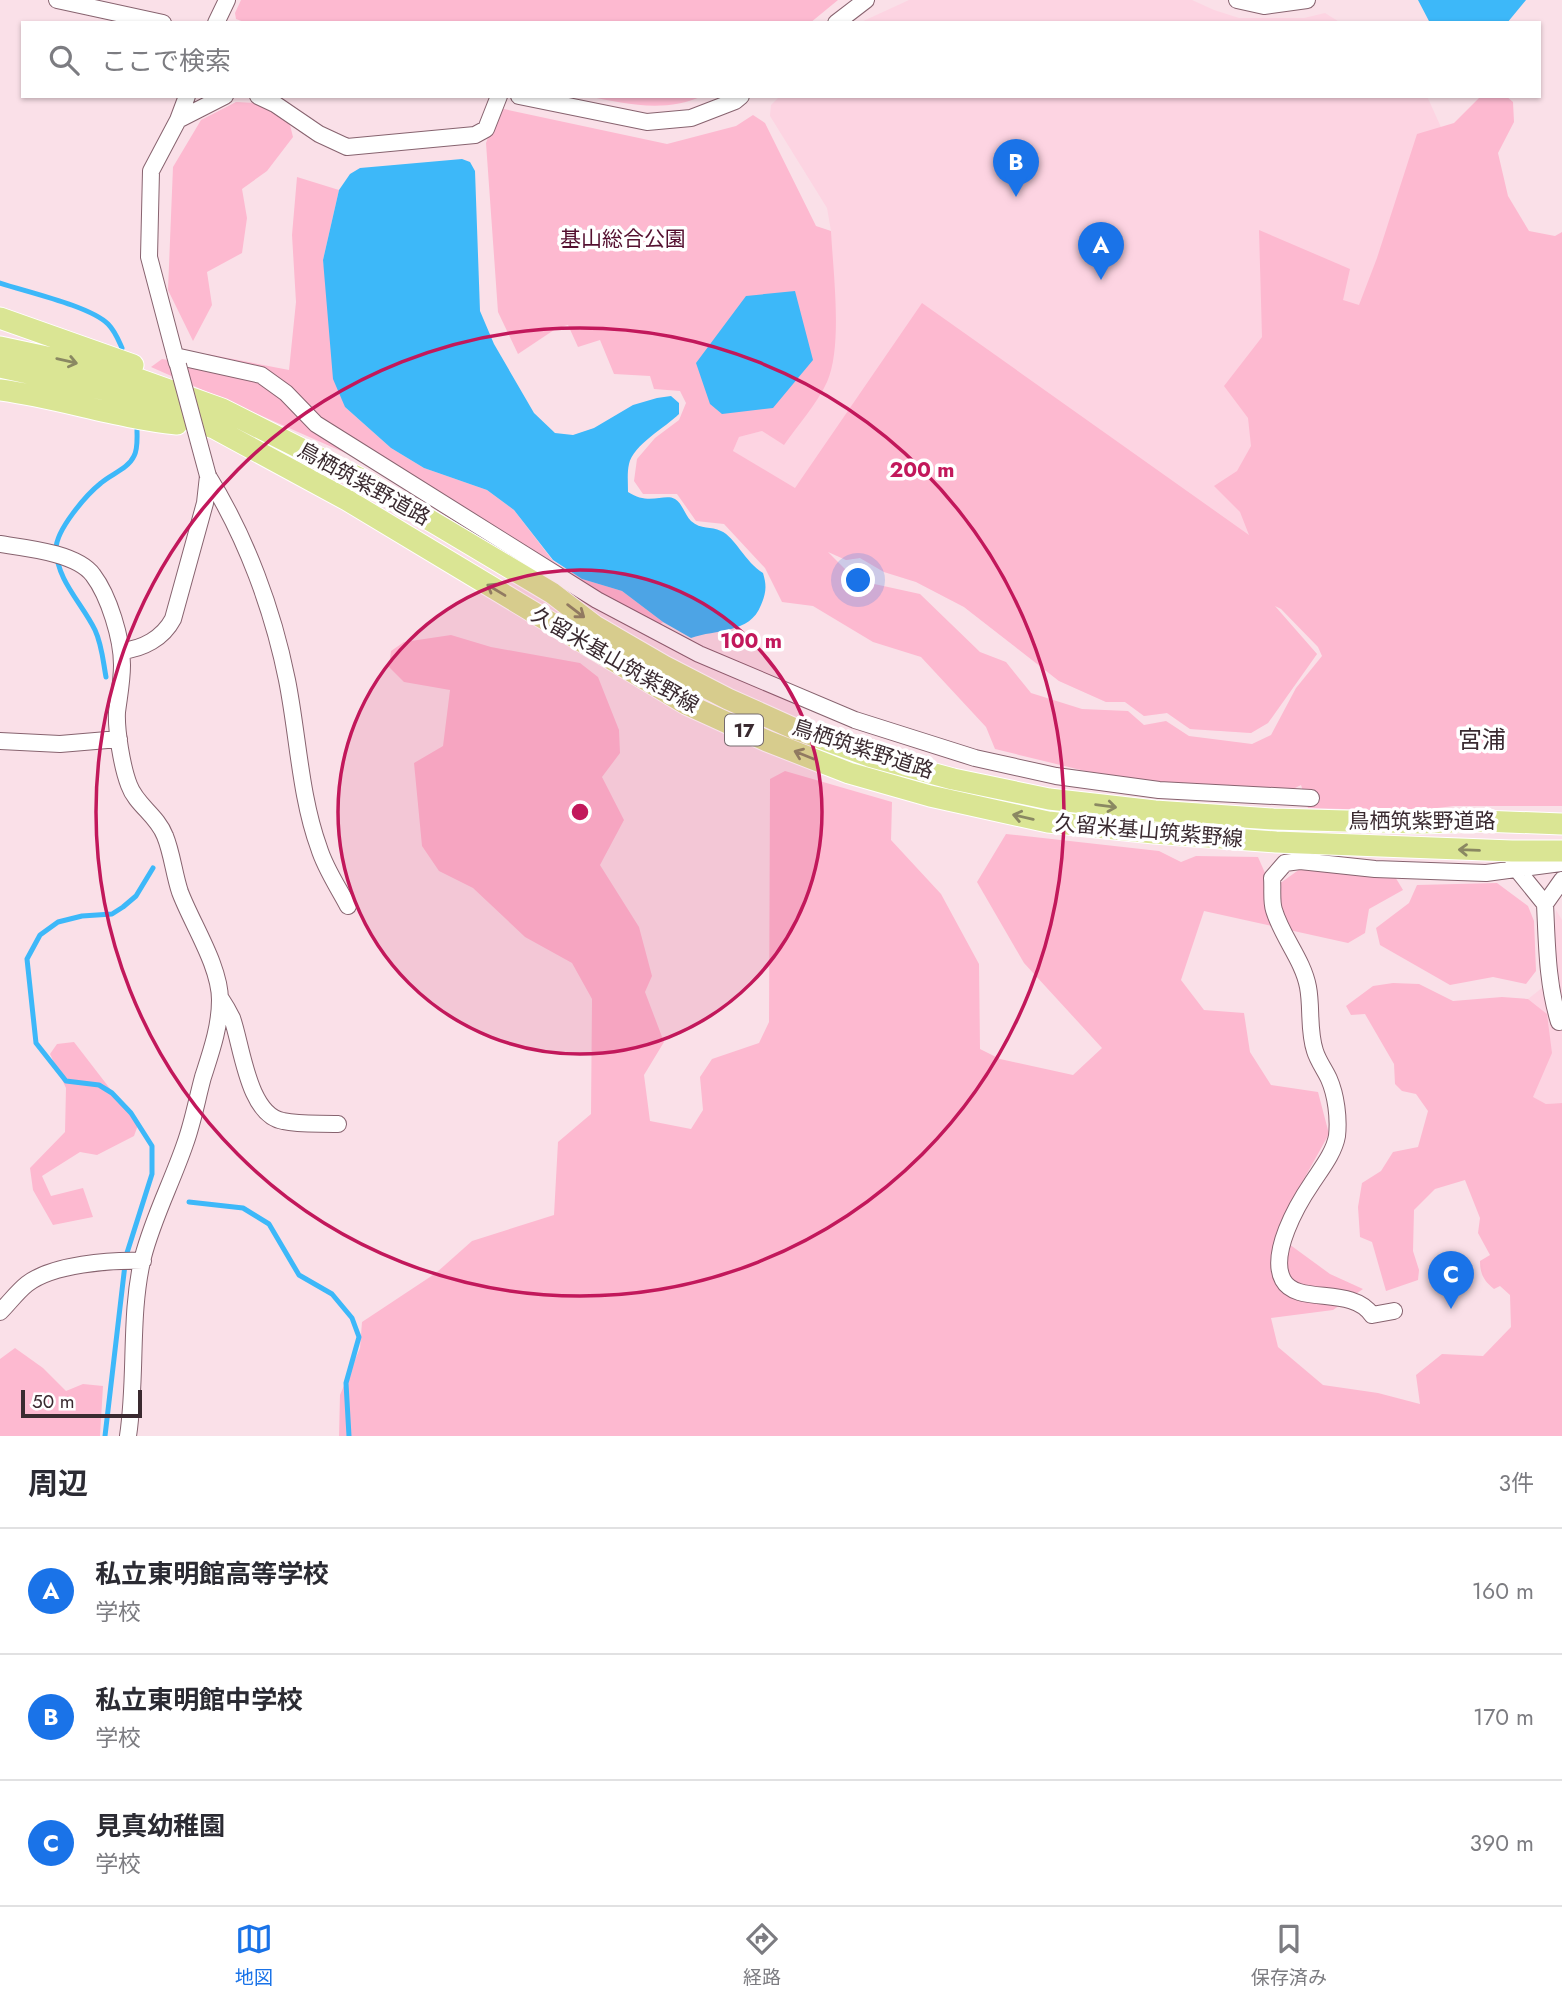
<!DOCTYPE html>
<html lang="ja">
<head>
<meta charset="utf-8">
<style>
	:root { --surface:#fff; --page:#f2f2f3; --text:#2b2b33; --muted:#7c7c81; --line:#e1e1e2; --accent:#1a73e8 }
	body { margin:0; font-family:Jost,"Noto Sans JP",sans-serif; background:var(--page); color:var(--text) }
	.scale { position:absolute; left:21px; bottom:18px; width:121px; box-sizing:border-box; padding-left:7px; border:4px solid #3a2a30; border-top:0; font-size:19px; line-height:24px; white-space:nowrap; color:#3a2a30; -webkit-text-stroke:5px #fff; paint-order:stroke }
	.you { position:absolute; left:859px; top:581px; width:24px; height:24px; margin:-18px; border:5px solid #fff; border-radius:50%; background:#1a73e8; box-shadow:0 0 0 10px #1a73e833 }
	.badge { display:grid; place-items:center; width:46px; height:46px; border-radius:50%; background:var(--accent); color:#fff; font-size:23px; font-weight:700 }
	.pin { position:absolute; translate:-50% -58px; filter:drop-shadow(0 2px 4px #0008) }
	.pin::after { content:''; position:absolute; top:37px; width:24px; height:21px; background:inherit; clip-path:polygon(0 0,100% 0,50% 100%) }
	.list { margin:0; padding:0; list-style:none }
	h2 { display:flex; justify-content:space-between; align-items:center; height:91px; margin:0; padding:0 28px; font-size:30px }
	h2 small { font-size:23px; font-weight:400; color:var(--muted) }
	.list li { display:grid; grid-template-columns:46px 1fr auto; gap:21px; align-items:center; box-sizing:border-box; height:126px; padding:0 28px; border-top:2px solid var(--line) }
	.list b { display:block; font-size:26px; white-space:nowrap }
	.list p { margin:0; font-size:23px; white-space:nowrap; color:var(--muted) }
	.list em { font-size:23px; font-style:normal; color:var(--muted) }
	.icon { flex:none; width:38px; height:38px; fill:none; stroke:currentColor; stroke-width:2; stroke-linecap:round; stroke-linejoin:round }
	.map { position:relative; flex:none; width:1562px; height:1436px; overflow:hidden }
	.search { position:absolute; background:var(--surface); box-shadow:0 2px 5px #0004; left:21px; right:21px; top:21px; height:77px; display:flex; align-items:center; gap:18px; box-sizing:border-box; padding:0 24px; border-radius:0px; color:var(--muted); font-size:26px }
	.sheet { height:469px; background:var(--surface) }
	nav { display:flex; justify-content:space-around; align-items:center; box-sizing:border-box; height:98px; border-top:2px solid var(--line); background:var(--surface); font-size:19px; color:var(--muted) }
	nav a { display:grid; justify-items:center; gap:4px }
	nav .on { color:var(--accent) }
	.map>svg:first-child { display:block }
</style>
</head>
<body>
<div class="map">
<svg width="1562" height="1436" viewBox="0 0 1562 1436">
	<rect width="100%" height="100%" fill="#fae0e8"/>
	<!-- built -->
	<path fill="#fdd4e2" d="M 909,0 L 1192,0 L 1214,10 L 1239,18 L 1304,18 L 1325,13 L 1341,23 L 859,23 Z
		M 780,96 L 1427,96 L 1444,134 L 1273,605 L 1317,654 L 1268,723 L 1251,733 L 1190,729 L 1167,713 L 1144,716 L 1125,702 L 1106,702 L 1059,681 L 964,607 L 916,582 L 884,572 L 860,558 L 846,560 L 733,451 L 739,437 L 762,431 L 783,444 L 831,231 L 827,208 L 770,116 L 771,105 Z
		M 1556,910 L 1562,920 L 1562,1103 L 1546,1104 L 1532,1097 L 1547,1014 L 1528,999 L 1552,980 Z"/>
	<!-- green -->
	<path fill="#fdb9d0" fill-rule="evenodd" d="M 241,0 L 838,0 L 810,23 L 247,23 L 236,19 L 235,13 Z
		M 587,96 L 702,96 C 666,113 625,104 587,96 Z
		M 1481,96 L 1506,96 L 1513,102 L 1514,122 L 1498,153 L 1508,196 L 1529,231 L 1555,236 L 1562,232 L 1562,806 L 1454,806 L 1412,811 L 1308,808 L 1301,785 L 1285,793 L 1180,785 L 1085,771 L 995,749 L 986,727 L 921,657 L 873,642 L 813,606 L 782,602 L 765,568 L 724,524 L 696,521 L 677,494 L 643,494 L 634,481 L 637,459 L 655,438 L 679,420 L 686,403 L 680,391 L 654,389 L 650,376 L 614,374 L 600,340 L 578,347 L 568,325 L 557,328 L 518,354 L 498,312 L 486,143 L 499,108 L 667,144 L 736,126 L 753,115 L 765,123 L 816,226 L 831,231 C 833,272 843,346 827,382 C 817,404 798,425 784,445 L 762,431 L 739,437 L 733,451 L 795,488 L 922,303 L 1249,535 L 1240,512 L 1214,486 L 1237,471 L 1251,446 L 1248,418 L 1224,386 L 1262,337 L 1259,230 L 1350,269 L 1343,300 L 1359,305 L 1377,258 L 1417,134 L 1454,123 ZM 828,552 L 846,560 L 860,558 L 884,572 L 916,582 L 964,607 L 1059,681 L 1106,702 L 1125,702 L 1144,716 L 1167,713 L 1190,729 L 1251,733 L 1268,723 L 1317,654 L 1275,606 L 1281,609 L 1318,647 L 1322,656 L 1296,688 L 1271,735 L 1252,744 L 1189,736 L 1166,721 L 1144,725 L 1128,711 L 1082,709 L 1031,693 L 1006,662 L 980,652 L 920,594 L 856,580 Z
		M 236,102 L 257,103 L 289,121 L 293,137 L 267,171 L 242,189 L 247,218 L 242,253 L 207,272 L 212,305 L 193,341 L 168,290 L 173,167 L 201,120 Z
		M 297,177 L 339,190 L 323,260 L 345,407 L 391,448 L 424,468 L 487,490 L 514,510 L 553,561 L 582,579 L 622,591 L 663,622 L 649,633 L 386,471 L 151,367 L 162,359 L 200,365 L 207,354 L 289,370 L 296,302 L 292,235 Z
		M 451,635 L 491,647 L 580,663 L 598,677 L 619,730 L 620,753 L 602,777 L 624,820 L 600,865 L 639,927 L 652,976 L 645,992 L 664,1042 L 644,1075 L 650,1121 L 691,1129 L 703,1110 L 700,1077 L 712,1059 L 759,1043 L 769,1022 L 770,779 L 785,771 L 892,802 L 891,840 L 941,894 L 979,964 L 980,1049 L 1000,1059 L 1073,1075 L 1102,1048 L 1024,963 L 977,882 L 1006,834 L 1159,851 L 1181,862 L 1196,856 L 1258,857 L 1272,889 L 1300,869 L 1394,875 L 1403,890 L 1369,909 L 1365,933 L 1348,943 L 1204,911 L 1181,980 L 1204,1010 L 1244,1013 L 1250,1052 L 1271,1085 L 1318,1092 L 1329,1134 L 1285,1213 L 1278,1236 L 1330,1274 L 1363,1289 L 1333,1310 L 1271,1318 L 1278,1347 L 1323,1385 L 1378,1393 L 1420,1404 L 1416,1375 L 1442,1354 L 1483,1356 L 1511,1327 L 1510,1295 L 1500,1286 L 1494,1289 C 1484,1281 1480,1274 1480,1261 L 1490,1255 L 1478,1233 L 1480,1218 L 1465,1180 L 1435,1189 L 1414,1210 L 1413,1251 L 1419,1270 L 1418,1280 L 1386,1291 L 1372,1242 L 1360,1237 L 1358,1207 L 1362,1183 L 1381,1171 L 1393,1152 L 1418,1147 L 1428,1111 L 1416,1094 L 1402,1091 L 1395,1084 L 1394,1064 L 1365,1014 L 1351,1015 L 1346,1006 L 1373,986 L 1393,983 L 1419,984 L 1453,1001 L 1502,997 L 1528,999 L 1547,1014 L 1552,1053 L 1533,1097 L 1546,1104 L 1562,1103 L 1562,1436 L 339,1436 L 340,1395 L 360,1348 L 362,1322 L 436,1273 L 472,1241 L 554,1215 L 558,1142 L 591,1114 L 592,999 L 572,963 L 525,937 L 473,888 L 439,871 L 422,846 L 414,763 L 443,746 L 450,690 L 404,682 L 389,667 L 391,651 L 404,642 Z
		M 1497,883 L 1528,906 L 1534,921 L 1536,971 L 1526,984 L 1493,977 L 1450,985 L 1380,945 L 1376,928 L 1409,903 L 1417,885 Z
		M 74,1042 L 138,1125 L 134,1136 L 97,1155 L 80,1152 L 42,1176 L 51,1196 L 83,1188 L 93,1217 L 53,1225 L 33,1190 L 30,1168 L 65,1132 L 66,1088 L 50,1054 L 57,1044 Z
		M 15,1348 L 43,1368 L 66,1391 L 83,1384 L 103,1386 L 100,1436 L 0,1436 L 0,1359 Z"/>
	<!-- water -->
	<path fill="#3db8f9" d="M 1418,0 L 1526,0 L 1507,23 L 1430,23 Z
		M 462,159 L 470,162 L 475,171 L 480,311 L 494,344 L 534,413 L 555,433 L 573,435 L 594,428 L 633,405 L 657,398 L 671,396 L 679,403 L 679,414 C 666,427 633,445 629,464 C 627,472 628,483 628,492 C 649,506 664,493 675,499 C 682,503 685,515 691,521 C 701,530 711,526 721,531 C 735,537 745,562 763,573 C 767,586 766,593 761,605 C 750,634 716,629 691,638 L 663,622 L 622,591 L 582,579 L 553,560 L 514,510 L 487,490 L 424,468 L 391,448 L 345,407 L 333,379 L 323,260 L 339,190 L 350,174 L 360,168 Z
		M 795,291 L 813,360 L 773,408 L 722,414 L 710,404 L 696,363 L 746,296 Z"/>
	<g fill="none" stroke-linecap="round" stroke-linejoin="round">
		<!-- stream -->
		<path stroke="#3db8f9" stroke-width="5" d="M 0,283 C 27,292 90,306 108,324 C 115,331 118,339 122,348
			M 106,677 C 103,661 102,645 95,630 C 82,603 57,581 56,549 C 56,530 86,495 101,483 C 111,474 128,469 134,456 C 138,449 137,438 137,430
			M 189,1202 L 243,1208 L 269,1224 L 299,1275 L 332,1294 L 352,1318 L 359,1337 L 346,1383 L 349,1436
			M 105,1436 L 126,1256 L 152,1174 L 152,1146 L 131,1113 L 112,1093 L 99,1085 L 66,1081 L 36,1043 L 27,959 L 40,935 L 58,922 L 82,916 L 112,914 L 123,907 L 136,896 L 153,868"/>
		<!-- minor casing -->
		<g stroke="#87636f" stroke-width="18">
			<path id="minor" d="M 57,0 L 163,23
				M 1237,0 L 1264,6 L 1307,0
				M 216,23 L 227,0
				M 836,23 L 866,0
				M 258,96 L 275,104 L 319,134 L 347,147 L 475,135 L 486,129 L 499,96
				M 519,96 L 647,122 L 691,118 L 735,101 L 741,96
				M 178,120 L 225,96
				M 175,356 L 261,375 L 286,393 L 316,424 L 597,600 L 699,654 L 855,720 L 975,758 L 1056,776 L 1159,790 L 1311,798
				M 177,363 L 149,257 L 151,171 L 178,120 L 187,96
				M 208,476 C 246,537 273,610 287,680 C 298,735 300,796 319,848 C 325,868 338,887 348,906
				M 0,544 C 26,548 77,553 93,575 C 109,596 122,639 122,665 C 122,681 119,696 117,712 C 116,730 122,767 129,785 C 136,805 157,815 165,836 C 172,853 174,874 180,892 C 192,924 220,966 220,1000 C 220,1027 211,1052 203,1077 C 197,1099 193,1122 185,1144 C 172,1182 153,1218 143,1257 C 129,1315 137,1377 128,1436
				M 121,651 C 143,649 163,638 173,619 L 205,503 L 208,476
				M 0,741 L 60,744 L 119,739
				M 1513,859 L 1515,867 L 1545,904 L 1562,880
				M 1545,904 C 1547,944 1547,983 1559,1022
				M 221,999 C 225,1005 229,1012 232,1018 C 242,1046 248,1115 283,1121 C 301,1125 320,1123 338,1124
				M 1394,1311 L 1372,1315 C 1352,1285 1297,1306 1283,1280 C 1269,1254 1297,1205 1312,1183 C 1321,1169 1334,1153 1337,1136 C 1339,1118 1336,1095 1329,1079 C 1325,1070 1318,1061 1315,1051 C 1308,1030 1312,1008 1308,987 C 1303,960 1282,937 1274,910 C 1271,901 1273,888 1272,878 L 1285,863 L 1300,861 L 1375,869 L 1486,873 L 1562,863
				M 0,1312 C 9,1303 17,1292 27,1284 C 53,1264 110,1260 143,1261"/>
		</g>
		<!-- major casing -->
		<g stroke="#fff" stroke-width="23">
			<path id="major" d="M 0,318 L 133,365
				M 0,347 L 121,373 L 222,409 L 359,478 L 552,593 L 595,626 L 664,666 L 728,699 L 795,729 L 869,756 L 953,779 L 1049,799 L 1155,811 L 1273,819 L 1420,823 L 1482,821 L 1562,824
				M 0,367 L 106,390 L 214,428 L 347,500 L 686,704 L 767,741 L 849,773 L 930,796 L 1048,822 L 1154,833 L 1276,842 L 1512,851 L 1562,851
				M 0,390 C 60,398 117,418 177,424"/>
		</g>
		<!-- minor -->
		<use href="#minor" stroke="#fff" stroke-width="16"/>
		<!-- major -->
		<use href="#major" stroke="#dae594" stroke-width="21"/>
		<!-- minor-bridge casing -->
		<g stroke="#87636f" stroke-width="18" stroke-linecap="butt">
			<path id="minor-bridge" d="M 178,365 L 208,476"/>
		</g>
		<!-- minor-bridge -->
		<use href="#minor-bridge" stroke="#fff" stroke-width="16"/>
	</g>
	<!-- one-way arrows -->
	<defs><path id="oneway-shaft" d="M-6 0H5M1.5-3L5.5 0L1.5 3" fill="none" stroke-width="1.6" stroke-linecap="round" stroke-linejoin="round" transform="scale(1.75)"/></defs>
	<g stroke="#8a8862">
		<use href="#oneway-shaft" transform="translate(67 361) rotate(13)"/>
		<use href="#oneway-shaft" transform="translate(496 590) rotate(-149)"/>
		<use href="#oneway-shaft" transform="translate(576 611) rotate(37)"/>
		<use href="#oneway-shaft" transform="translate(804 755) rotate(-158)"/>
		<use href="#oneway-shaft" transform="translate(1106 806) rotate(7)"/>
		<use href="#oneway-shaft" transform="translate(1023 817) rotate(-167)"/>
		<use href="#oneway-shaft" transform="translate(1469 850) rotate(-178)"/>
	</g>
	<!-- distance rings -->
	<circle cx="580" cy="812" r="242" fill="#c2185b" fill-opacity=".12"/>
	<g fill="none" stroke="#c2185b" stroke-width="3.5">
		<circle cx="580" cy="812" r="242"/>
		<circle cx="580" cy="812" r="484"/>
	</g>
	<g text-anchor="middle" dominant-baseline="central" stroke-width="7" stroke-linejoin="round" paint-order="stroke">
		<!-- shield labels -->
		<rect fill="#fff" stroke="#756a6e" stroke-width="2" x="725" y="714.5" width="38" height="31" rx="5"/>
		<g font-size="19" font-weight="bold" fill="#3a2a30">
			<text x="744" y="730">17</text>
		</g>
		<!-- park labels -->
		<g font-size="21" fill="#541030" stroke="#fff">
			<text x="623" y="239">基山総合公園</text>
		</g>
		<!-- street labels -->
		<g font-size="21" fill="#3a2a30" stroke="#fff">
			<text transform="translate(364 484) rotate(29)">鳥栖筑紫野道路</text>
			<text transform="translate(615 660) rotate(30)">久留米基山筑紫野線</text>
			<text transform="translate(863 749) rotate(18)">鳥栖筑紫野道路</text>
			<text x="1422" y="821">鳥栖筑紫野道路</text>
			<text transform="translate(1149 831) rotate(5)">久留米基山筑紫野線</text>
		</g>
		<!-- quarter labels -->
		<g font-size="24" fill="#3a2a30" stroke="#fff">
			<text x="1482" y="739">宮浦</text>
		</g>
	</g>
	<circle cx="580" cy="812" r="10" fill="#c2185b" stroke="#fff" stroke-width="3.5"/>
	<g font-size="21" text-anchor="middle" font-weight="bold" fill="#c2185b" stroke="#fff" stroke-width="7" stroke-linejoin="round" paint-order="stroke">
		<text x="922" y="477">200 m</text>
		<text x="751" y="648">100 m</text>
	</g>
</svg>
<div class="scale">50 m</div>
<div class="you"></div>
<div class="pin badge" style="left:1101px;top:280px">A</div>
<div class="pin badge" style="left:1016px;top:197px">B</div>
<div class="pin badge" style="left:1451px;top:1309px">C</div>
<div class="search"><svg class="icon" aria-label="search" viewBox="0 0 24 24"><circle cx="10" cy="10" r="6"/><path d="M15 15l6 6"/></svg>ここで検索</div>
</div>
<section class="sheet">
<h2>周辺<small>3件</small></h2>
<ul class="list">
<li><span class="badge">A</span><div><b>私立東明館高等学校</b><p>学校</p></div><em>160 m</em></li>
<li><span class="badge">B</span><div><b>私立東明館中学校</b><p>学校</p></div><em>170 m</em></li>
<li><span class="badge">C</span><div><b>見真幼稚園</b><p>学校</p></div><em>390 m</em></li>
</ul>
</section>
<nav>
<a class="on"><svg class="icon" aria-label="map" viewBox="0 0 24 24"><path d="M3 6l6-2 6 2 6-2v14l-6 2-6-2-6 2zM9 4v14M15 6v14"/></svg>地図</a>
<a><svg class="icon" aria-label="directions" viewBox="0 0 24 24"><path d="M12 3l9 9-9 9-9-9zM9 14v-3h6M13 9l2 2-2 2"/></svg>経路</a>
<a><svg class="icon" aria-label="saved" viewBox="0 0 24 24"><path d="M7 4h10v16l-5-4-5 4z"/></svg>保存済み</a>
</nav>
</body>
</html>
